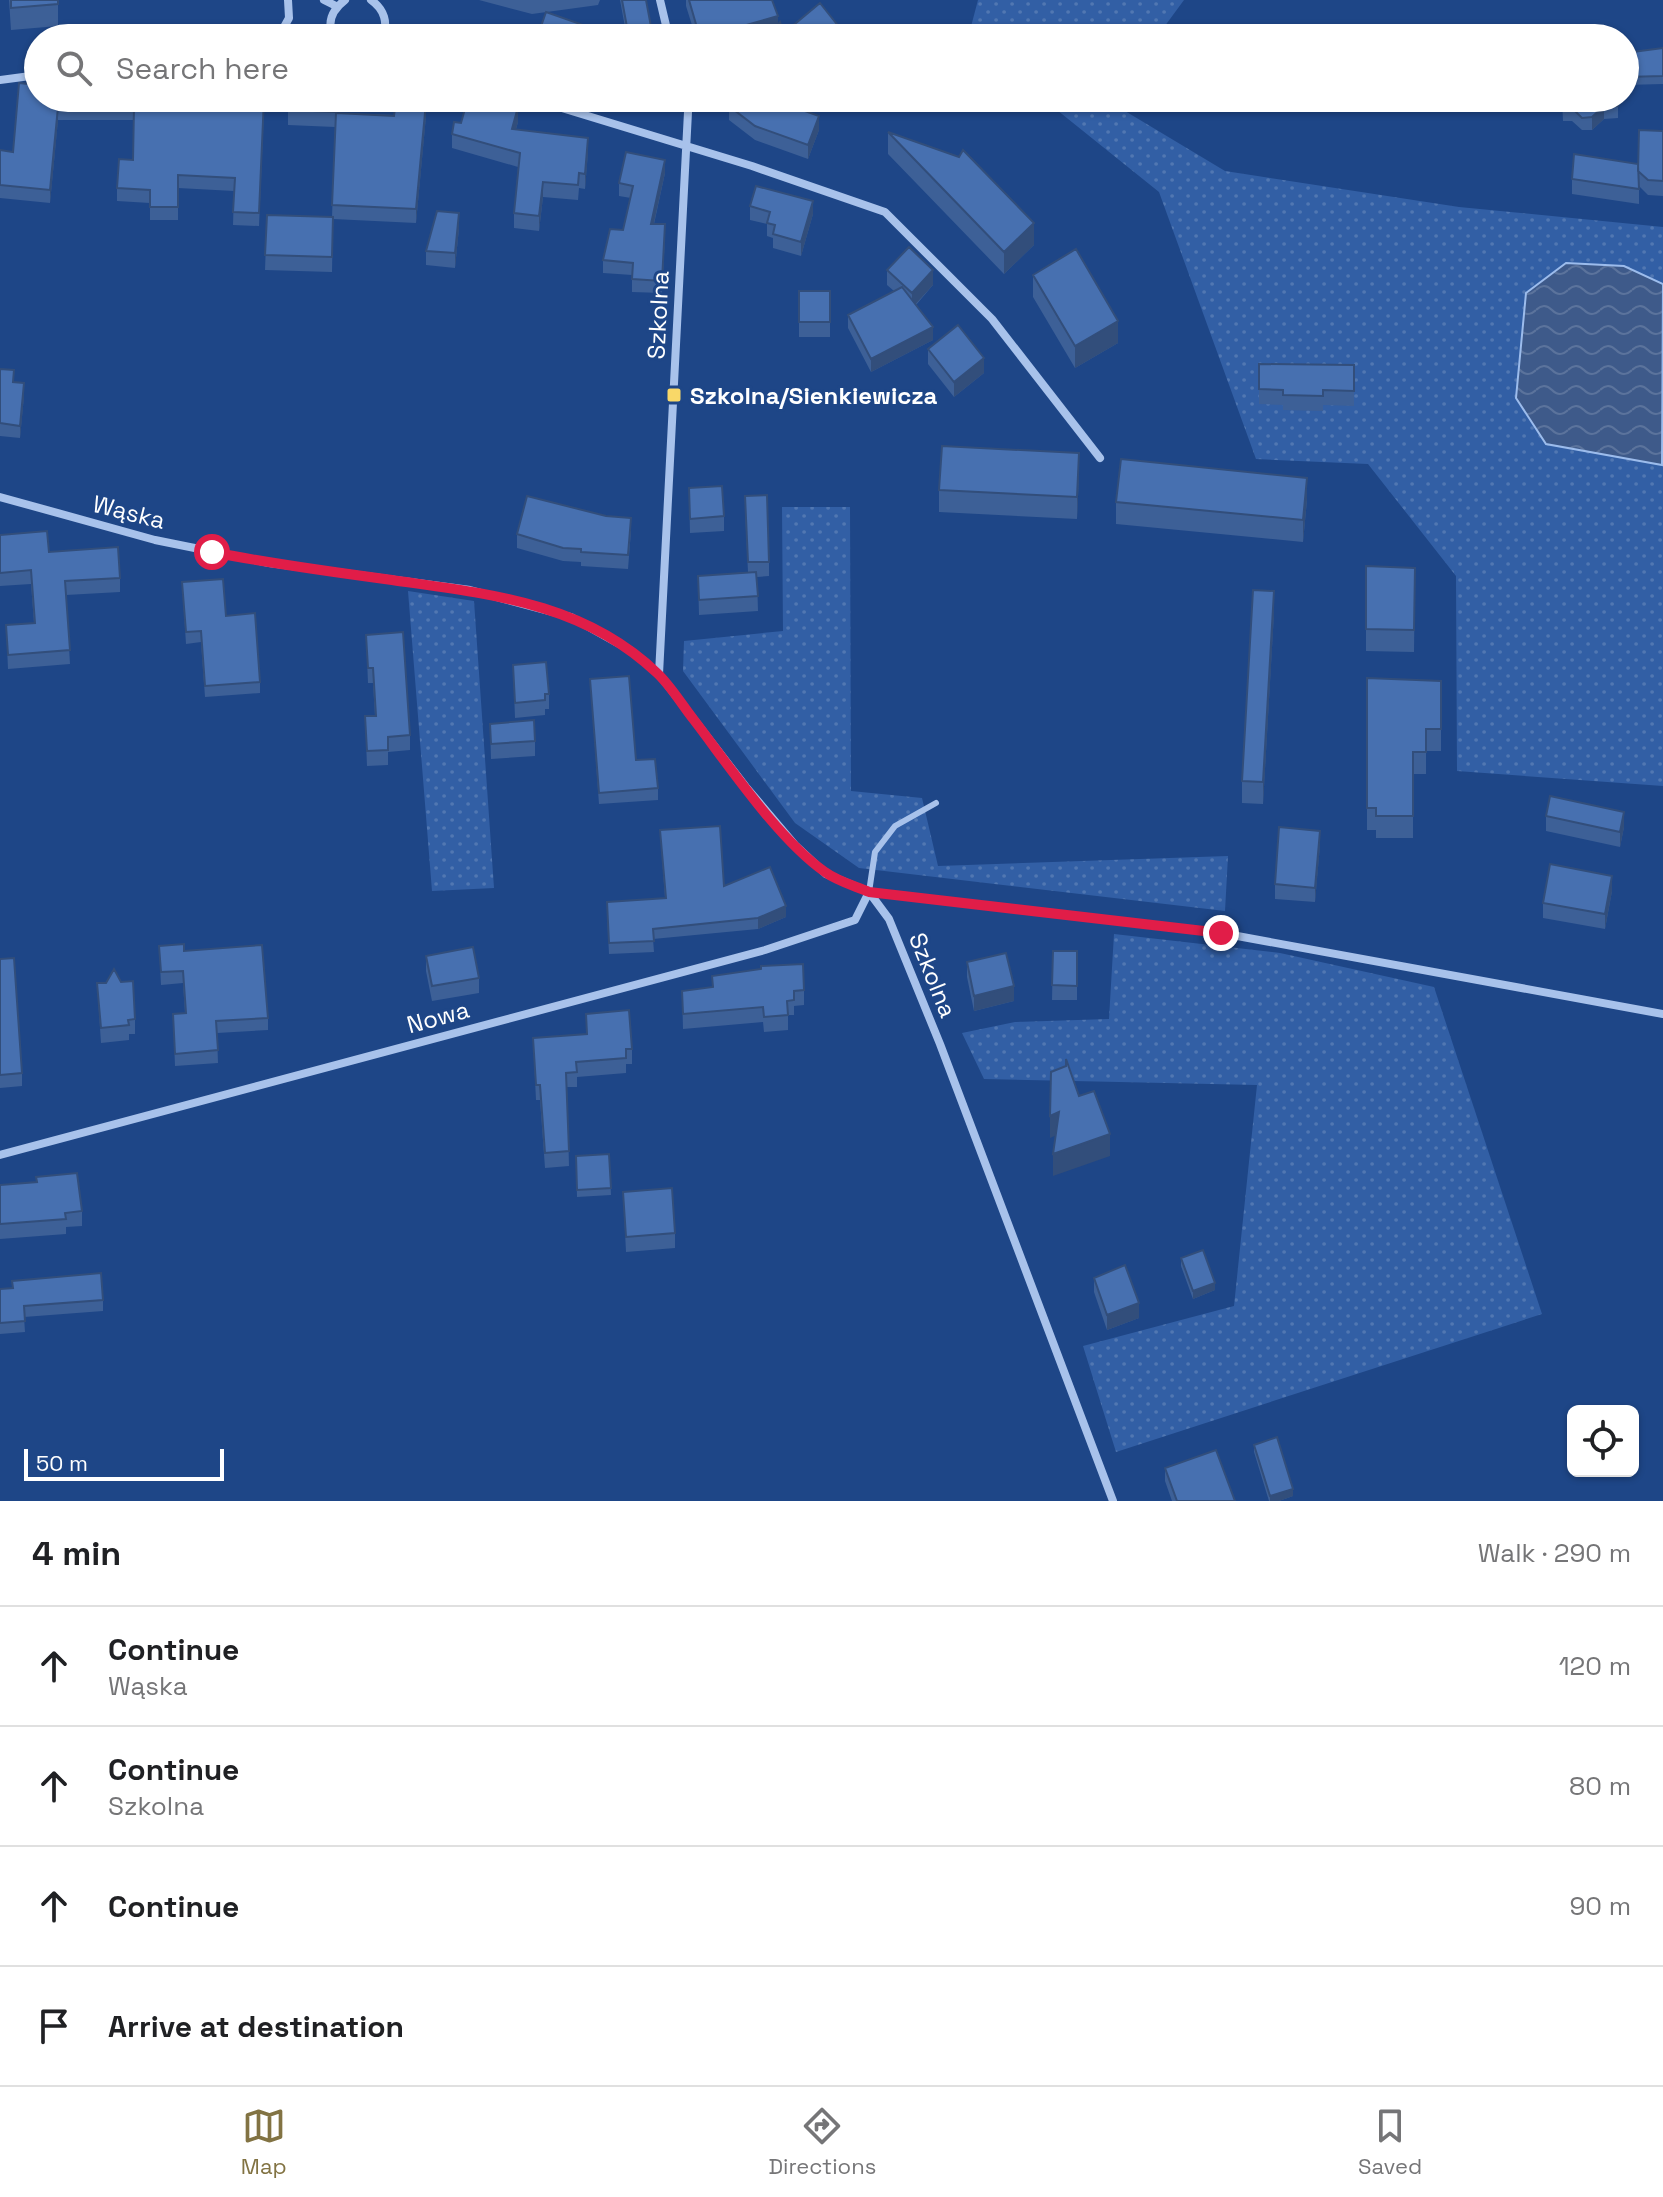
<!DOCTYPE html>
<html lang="en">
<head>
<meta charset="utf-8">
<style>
	:root { --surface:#fff; --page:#f6f6f6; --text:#202124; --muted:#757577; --line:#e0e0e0; --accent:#827343 }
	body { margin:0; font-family:"Space Grotesk",sans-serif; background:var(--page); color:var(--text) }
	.controls { position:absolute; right:24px; bottom:24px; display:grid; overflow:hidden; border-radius:12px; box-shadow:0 2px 6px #0004 }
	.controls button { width:72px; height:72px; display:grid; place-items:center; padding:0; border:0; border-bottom:2px solid var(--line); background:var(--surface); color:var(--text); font:40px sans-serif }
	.scale { position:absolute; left:24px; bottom:20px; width:200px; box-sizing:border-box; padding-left:8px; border:4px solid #fff; border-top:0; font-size:22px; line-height:28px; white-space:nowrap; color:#fff; -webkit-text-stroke:6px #1e4687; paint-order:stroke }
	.stop { position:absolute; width:24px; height:24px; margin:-18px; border:6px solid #e11d48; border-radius:50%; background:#fff }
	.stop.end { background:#e11d48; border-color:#fff; box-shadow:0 2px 8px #0008 }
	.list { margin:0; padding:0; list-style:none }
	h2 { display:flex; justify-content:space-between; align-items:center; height:104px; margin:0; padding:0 32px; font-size:34px }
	h2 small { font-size:26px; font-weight:400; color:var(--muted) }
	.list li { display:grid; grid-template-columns:52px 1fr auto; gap:24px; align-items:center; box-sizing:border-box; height:120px; padding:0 32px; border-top:2px solid var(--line) }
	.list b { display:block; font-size:30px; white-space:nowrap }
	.list p { margin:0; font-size:26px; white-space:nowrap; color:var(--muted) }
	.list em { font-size:26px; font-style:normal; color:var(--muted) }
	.icon { flex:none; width:44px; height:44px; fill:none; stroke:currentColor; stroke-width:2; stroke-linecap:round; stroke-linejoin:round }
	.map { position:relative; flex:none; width:1663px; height:1501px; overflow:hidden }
	.search { position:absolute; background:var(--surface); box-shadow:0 2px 6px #0004; left:24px; right:24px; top:24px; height:88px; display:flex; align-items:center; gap:20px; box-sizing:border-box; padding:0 28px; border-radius:44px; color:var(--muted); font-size:30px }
	.sheet { height:584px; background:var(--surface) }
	nav { display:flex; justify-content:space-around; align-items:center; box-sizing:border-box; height:112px; border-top:2px solid var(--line); background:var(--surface); font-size:22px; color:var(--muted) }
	nav a { display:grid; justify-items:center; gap:4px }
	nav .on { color:var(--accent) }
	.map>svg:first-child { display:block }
</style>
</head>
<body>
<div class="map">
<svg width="1663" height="1501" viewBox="0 0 1663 1501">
	<defs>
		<pattern id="grass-dots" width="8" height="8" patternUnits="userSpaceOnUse" patternTransform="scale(2)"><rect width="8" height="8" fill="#325fa5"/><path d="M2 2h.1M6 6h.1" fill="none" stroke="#5177b2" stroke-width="1.8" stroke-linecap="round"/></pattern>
		<pattern id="water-waves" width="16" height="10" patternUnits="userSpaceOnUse" patternTransform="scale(2)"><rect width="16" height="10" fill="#3e5a8a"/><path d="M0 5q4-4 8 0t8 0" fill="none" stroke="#5b739c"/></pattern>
	</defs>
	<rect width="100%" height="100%" fill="#1e4687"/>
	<!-- grass -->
	<path fill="url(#grass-dots)" d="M 978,0 L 1184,0 L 1156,38 L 968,38 Z
		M 1042,98 L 1112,98 L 1110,102 L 1225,171 L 1459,207 L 1663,227 L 1663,786 L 1457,771 L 1456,576 L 1368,464 L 1256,459 L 1159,192 Z
		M 782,507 L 850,507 L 851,791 L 922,798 L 938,866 L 1228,856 L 1225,911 L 859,868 L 795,823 L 683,671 L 684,641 L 783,631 Z
		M 408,591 L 474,601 L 494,888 L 432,891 Z
		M 1114,934 L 1280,953 L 1434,987 L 1542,1314 L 1116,1452 L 1083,1346 L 1234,1306 L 1257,1085 L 984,1079 L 962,1033 L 1015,1022 L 1109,1019 Z"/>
	<!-- water -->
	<path fill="url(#water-waves)" stroke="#9cbcec" stroke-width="2" d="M 1566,263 L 1624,266 L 1663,284 L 1662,465 L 1546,444 L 1516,398 L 1526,293 Z"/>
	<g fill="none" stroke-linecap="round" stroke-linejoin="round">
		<!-- service -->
		<path stroke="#a8c2eb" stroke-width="6" d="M 869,892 L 875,852 L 895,826 L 936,803"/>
		<!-- minor -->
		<path stroke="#a8c2eb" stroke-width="8" d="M 324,0 L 336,6
			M 371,0 C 384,9 389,23 382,38
			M 660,0 L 669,38
			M 278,38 L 289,18 L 288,0
			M 307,38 L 331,32
			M 334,38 C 326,23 332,10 345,0
			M 0,80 L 38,75
			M 529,98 L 752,166 L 885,212 L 992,319 L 1100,458
			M 0,497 L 155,540 L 269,563 L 470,590 L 571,617 L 630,650 L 659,674 L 746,787 L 796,846 L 826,874 L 869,892 L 889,919 L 940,1044 L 1113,1501
			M 659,674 L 688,112 L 685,98
			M 869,892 L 1221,933 L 1663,1014
			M 0,1155 L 765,950 L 855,920 L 869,892"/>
	</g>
	<!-- wall -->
	<path fill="#3d6097" d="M 9,0 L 58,0 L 58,26 L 11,30 Z
		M 479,0 L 600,0 L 598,5 L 532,14 Z
		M 620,0 L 646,0 L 653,38 L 627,38 Z
		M 686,0 L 772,0 L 778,24 L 784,33 L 847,38 L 771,33 L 753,38 L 696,38 L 686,6 Z
		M 1663,48 L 1663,84 L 1625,85 L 1625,53 Z
		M 19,83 L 264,109 L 259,226 L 233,225 L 234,191 L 178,188 L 178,220 L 150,220 L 150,203 L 117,201 L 117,188 L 133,160 L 134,120 L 58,120 L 50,203 L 0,198 L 0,150 L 13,152 Z
		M 288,98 L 337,98 L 336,113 L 426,116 L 416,223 L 333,219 L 332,272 L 265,270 L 267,215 L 332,217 L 335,127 L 288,125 Z
		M 723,98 L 821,98 L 810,113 L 819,130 L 808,159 L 755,140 L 729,120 L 729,112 L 723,107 Z
		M 847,98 L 869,98 L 864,107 Z
		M 1562,98 L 1618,98 L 1618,118 L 1604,119 L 1592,130 L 1582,130 L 1572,121 L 1563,121 Z
		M 518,122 L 516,129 L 588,152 L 585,189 L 579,188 L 578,200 L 543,197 L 539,231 L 514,228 L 514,213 L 518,167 L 452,148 L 452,134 L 461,123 Z
		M 1639,130 L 1663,131 L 1663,196 L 1648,195 L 1639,186 L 1639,204 L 1572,194 L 1572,179 L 1638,164 Z
		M 888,132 L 959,157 L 1034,245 L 1004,274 L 888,154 Z
		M 665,173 L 654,224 L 665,237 L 662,293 L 632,292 L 632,275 L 603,273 L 603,260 L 623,230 L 631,198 L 619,196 L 619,183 Z
		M 750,206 L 813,214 L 801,256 L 773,248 L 773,238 L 767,236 L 767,224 L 750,220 Z
		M 459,228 L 455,268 L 426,265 L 426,251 Z
		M 887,270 L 933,285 L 916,305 L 933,340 L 871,372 L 848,328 L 848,315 L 894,291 L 887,285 Z
		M 1033,275 L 1118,343 L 1075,368 L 1033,297 Z
		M 799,291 L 830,291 L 830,337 L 799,337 Z
		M 928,349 L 984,373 L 954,397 L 928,364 Z
		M 1259,364 L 1354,365 L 1354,406 L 1323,405 L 1323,411 L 1283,410 L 1283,405 L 1259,404 Z
		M 0,369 L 14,382 L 24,396 L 20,438 L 0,436 Z
		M 1079,475 L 1077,519 L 939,512 L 939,490 Z
		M 689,488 L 724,516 L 724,531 L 690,533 Z
		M 1307,500 L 1303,542 L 1116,524 L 1116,502 Z
		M 745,511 L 769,562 L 769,576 L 757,577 L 758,611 L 699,615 L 698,576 L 748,572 Z
		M 631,531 L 628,569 L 581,566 L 581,562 L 563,561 L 517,548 L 517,534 Z
		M 0,535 L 120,578 L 120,592 L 66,595 L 70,664 L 8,669 L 6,625 L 34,623 L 31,584 L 0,586 Z
		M 1366,566 L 1415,568 L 1414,652 L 1366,651 Z
		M 182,582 L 226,616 L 260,682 L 260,693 L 205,697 L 201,642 L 186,644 Z
		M 1274,613 L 1263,804 L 1242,803 L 1242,781 Z
		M 366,635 L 410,735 L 410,750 L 388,752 L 388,765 L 367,766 L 365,716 L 375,716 L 373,683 L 368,683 Z
		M 513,665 L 549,694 L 549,709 L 545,709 L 545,715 L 515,718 Z
		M 1367,678 L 1441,681 L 1441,751 L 1426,751 L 1426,774 L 1413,774 L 1413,838 L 1376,838 L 1376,830 L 1367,830 Z
		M 590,679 L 636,760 L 658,788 L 658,800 L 599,804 Z
		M 490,724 L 535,741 L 535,756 L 491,759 Z
		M 1546,816 L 1624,827 L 1620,847 L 1546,831 Z
		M 660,830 L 724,886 L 786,917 L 758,929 L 653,939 L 654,952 L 609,954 L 607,913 L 665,898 Z
		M 1320,845 L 1315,902 L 1275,899 L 1275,884 Z
		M 1612,891 L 1605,929 L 1543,918 L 1543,903 Z
		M 159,946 L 184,951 L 268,1018 L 268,1030 L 217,1033 L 218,1063 L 175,1066 L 173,1014 L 185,1013 L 183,983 L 161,985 Z
		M 1053,951 L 1077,951 L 1077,1000 L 1052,1000 Z
		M 426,956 L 479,978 L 479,993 L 432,1001 L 426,971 Z
		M 0,959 L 22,1073 L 22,1086 L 0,1088 Z
		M 967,962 L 1014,1001 L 974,1011 L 967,977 Z
		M 712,976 L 804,990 L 804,1005 L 794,1006 L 794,1015 L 788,1015 L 788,1030 L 764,1032 L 763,1022 L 683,1029 L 682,991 L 712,988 Z
		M 97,983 L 135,1019 L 135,1034 L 129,1034 L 129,1040 L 101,1043 Z
		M 586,1014 L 632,1049 L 632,1064 L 626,1064 L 626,1073 L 577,1077 L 577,1087 L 567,1087 L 569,1166 L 545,1168 L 540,1100 L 536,1100 L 533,1038 L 586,1034 Z
		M 609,1154 L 611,1195 L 577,1197 L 576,1156 Z
		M 0,1185 L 82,1211 L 82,1226 L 66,1227 L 66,1234 L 0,1239 Z
		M 623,1192 L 675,1233 L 675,1248 L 626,1252 Z
		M 1181,1258 L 1215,1290 L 1193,1299 L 1181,1266 Z
		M 1094,1278 L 1139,1318 L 1107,1330 L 1094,1292 Z
		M 12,1281 L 103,1300 L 103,1311 L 24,1317 L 25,1332 L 0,1334 L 0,1289 L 12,1288 Z
		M 1254,1445 L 1293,1496 L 1279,1501 L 1269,1501 L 1254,1452 Z
		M 1165,1468 L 1235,1501 L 1172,1501 L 1165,1481 Z"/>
	<!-- shaded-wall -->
	<path fill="#324e7b" d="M 778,16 L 778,31 L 753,38 L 701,38 Z
		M 811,98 L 821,98 L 802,124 L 802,110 Z
		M 864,98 L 869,98 L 864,107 Z
		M 426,102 L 426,116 L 416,223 L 416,209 Z
		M 1604,106 L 1604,119 L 1592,130 L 1592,117 Z
		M 58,107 L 58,120 L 50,203 L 50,190 Z
		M 518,107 L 518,122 L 512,143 L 512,129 Z
		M 819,116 L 819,130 L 808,159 L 808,145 Z
		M 588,138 L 588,152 L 585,189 L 585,174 Z
		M 665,160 L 665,173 L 651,236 L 651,224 Z
		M 543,182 L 543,197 L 539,231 L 539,216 Z
		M 813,201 L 813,214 L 801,256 L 801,242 Z
		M 459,213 L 459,228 L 455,268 L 455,253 Z
		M 1034,223 L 1034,245 L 1004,274 L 1004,252 Z
		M 933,270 L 933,285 L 912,308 L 912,293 Z
		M 1118,321 L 1118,343 L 1075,368 L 1075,346 Z
		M 933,327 L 933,340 L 871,372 L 871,359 Z
		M 984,358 L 984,373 L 954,397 L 954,382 Z
		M 24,383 L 24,396 L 20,438 L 20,426 Z
		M 1079,453 L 1079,475 L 1077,519 L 1077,497 Z
		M 1307,478 L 1307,500 L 1303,542 L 1303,520 Z
		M 1274,591 L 1274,613 L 1263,804 L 1263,782 Z
		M 1624,812 L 1624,827 L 1620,847 L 1620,832 Z
		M 1320,831 L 1320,845 L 1315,902 L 1315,888 Z
		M 1612,876 L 1612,891 L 1605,929 L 1605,914 Z
		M 786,906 L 786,917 L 758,929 L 758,918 Z
		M 1014,986 L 1014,1001 L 974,1011 L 974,996 Z
		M 1059,1112 L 1059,1134 L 1050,1138 L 1050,1116 Z
		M 1110,1134 L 1110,1156 L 1053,1176 L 1053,1154 Z
		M 1215,1283 L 1215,1290 L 1193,1299 L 1193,1291 Z
		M 1139,1303 L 1139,1318 L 1107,1330 L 1107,1315 Z
		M 1293,1489 L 1293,1496 L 1279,1501 L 1270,1501 L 1270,1496 Z"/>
	<!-- building -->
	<path fill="#4770b0" stroke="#324e7b" stroke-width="2" d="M 11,0 L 58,0 L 58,4 L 11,8 Z
		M 622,0 L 646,0 L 653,37 L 629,38 Z
		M 689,0 L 772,0 L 778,16 L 700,38 Z
		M 820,3 L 847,37 L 845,38 L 767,38 L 780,22 L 784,33 Z
		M 546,12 L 586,26 L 581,38 L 537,38 Z
		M 1663,48 L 1663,76 L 1625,77 L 1625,53 Z
		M 19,83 L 38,85 L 38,98 L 264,98 L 259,213 L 233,212 L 235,178 L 178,175 L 178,207 L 150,207 L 150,190 L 117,188 L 119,159 L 133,160 L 134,107 L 58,107 L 50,190 L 0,185 L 0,150 L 13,152 Z
		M 288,98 L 336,98 L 336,112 L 288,110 Z
		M 468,98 L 486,98 L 518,107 L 512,129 L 588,138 L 585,174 L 579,173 L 578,185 L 543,182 L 539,216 L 514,213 L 520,153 L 452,134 L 454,122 L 461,123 Z
		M 729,98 L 811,98 L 802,110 L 819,116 L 808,145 L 755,126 L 729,106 L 733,101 Z
		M 1563,98 L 1618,98 L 1618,106 L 1604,106 L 1592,117 L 1582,118 L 1572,108 L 1563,109 Z
		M 396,100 L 426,102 L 416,209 L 332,205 L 336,113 L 394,116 Z
		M 1639,130 L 1663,131 L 1663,181 L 1648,180 L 1638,171 Z
		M 888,132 L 959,157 L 963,150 L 1034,223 L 1004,252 Z
		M 626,152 L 665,160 L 651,224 L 665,224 L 662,281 L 632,279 L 633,263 L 603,260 L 610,229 L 623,230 L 633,186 L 619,183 Z
		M 1574,154 L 1638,164 L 1639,189 L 1572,179 Z
		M 756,186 L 813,201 L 801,242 L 773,234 L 775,225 L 767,223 L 770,212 L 750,206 Z
		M 437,211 L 459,213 L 455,253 L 426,251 Z
		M 267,215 L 333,217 L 332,257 L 265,255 Z
		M 909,247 L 933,270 L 912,293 L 887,270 Z
		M 1076,249 L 1118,321 L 1075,346 L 1033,275 Z
		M 902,287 L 933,327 L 871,359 L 848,315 Z
		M 799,291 L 830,291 L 830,322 L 799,322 Z
		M 958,325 L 984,358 L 954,382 L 928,349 Z
		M 1259,364 L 1354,365 L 1354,391 L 1323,390 L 1323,396 L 1283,395 L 1283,390 L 1259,389 Z
		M 0,369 L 14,370 L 13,382 L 24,383 L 20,426 L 0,423 Z
		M 942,446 L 1079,453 L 1077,497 L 939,490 Z
		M 1121,459 L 1307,478 L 1303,520 L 1116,502 Z
		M 722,486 L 724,516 L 690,519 L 689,488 Z
		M 767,495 L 769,562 L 748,562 L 745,496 Z
		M 527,496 L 606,516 L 631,518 L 628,555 L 581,552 L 581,549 L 563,548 L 517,534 Z
		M 47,531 L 49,552 L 118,547 L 120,578 L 65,581 L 70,650 L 8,655 L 6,625 L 35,623 L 31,570 L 0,573 L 0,535 Z
		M 1366,566 L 1415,568 L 1414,630 L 1366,629 Z
		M 756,572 L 758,596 L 699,600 L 698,576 Z
		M 223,579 L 226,616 L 255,613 L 260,682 L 205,686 L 201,631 L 186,632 L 182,582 Z
		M 1253,590 L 1274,591 L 1263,782 L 1242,781 Z
		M 403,632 L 410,735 L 388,737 L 388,750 L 367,751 L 365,716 L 376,716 L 373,668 L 368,668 L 366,635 Z
		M 546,662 L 549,694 L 545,694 L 545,700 L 515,703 L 513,665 Z
		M 629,676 L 636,760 L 655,759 L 658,788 L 599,793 L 590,679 Z
		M 1367,678 L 1441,681 L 1441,729 L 1426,729 L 1426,752 L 1413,752 L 1413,816 L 1376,816 L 1376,808 L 1367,808 Z
		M 534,720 L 535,741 L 491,744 L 490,724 Z
		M 1550,796 L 1624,812 L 1620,832 L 1546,816 Z
		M 720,826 L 724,886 L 770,867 L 786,906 L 758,918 L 653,929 L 654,941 L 609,943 L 607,902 L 666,898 L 660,830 Z
		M 1279,827 L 1320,831 L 1315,888 L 1275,884 Z
		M 1550,864 L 1612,876 L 1605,914 L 1543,903 Z
		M 184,944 L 184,951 L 262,945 L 268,1018 L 216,1021 L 218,1050 L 175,1054 L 173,1014 L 186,1013 L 183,971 L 161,972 L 159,946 Z
		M 473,947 L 479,978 L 432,986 L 426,956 Z
		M 1053,951 L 1077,951 L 1077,986 L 1052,985 Z
		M 1006,953 L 1014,986 L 974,996 L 967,962 Z
		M 14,958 L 22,1073 L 0,1075 L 0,959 Z
		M 803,964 L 804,990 L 794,991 L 794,1000 L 787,1001 L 788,1015 L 764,1017 L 763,1007 L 683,1014 L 682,991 L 713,987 L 712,976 L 761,969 L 761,966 Z
		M 114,969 L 121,982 L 133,981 L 135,1019 L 128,1020 L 129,1025 L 101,1028 L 97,983 L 106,983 Z
		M 629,1010 L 632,1049 L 626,1049 L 626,1058 L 576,1062 L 577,1072 L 566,1073 L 569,1151 L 545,1153 L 540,1085 L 536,1085 L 533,1038 L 587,1034 L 586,1014 Z
		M 1066,1059 L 1079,1096 L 1094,1091 L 1110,1134 L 1053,1154 L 1059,1112 L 1050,1116 L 1051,1072 L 1066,1066 Z
		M 609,1154 L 611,1188 L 577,1190 L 576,1156 Z
		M 77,1173 L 82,1211 L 65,1213 L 66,1219 L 0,1224 L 0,1185 L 37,1182 L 36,1177 Z
		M 672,1188 L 675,1233 L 626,1237 L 623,1192 Z
		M 1203,1250 L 1215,1283 L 1193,1291 L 1181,1258 Z
		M 1125,1265 L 1139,1303 L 1107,1315 L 1094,1278 Z
		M 101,1273 L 103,1300 L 24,1306 L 25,1321 L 0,1323 L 0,1289 L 13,1288 L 12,1281 Z
		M 1277,1437 L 1293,1489 L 1270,1496 L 1254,1445 Z
		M 1216,1450 L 1235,1501 L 1177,1501 L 1165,1468 Z"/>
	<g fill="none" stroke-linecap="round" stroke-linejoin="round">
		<!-- route -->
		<path stroke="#e11d48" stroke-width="10" d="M 212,552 C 272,564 332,572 392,580 C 488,594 583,602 657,673 C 671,686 682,705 694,720 C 730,767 778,839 825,872 C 837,881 855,886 869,892 L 1221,933"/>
	</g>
	<!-- markers -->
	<rect fill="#f9d868" stroke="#1e4687" stroke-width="3" x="666" y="387" width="16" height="16" rx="4"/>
	<g text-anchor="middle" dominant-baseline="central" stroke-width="6" stroke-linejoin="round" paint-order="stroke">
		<!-- street labels -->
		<g font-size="24" fill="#fff" stroke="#1e4687">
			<text transform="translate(658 315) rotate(-87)">Szkolna</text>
			<text transform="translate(129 512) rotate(14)">Wąska</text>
			<text transform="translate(933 975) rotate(68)">Szkolna</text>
			<text transform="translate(438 1017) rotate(-15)">Nowa</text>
		</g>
		<!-- poi labels -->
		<g font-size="24" font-weight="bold" fill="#fff" stroke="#1e4687" text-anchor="start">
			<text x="690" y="395">Szkolna/Sienkiewicza</text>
		</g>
	</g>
</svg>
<div class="controls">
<button><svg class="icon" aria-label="locate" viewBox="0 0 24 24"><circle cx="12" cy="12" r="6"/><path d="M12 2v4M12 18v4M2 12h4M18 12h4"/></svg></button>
</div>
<div class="scale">50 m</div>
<div class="stop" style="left:212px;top:552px"></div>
<div class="stop end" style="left:1221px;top:933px"></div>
<div class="search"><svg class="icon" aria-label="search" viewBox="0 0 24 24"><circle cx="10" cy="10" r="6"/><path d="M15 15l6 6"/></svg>Search here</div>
</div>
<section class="sheet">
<h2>4 min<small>Walk · 290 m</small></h2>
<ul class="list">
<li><svg class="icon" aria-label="ahead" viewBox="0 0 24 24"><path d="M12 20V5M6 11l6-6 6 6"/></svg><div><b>Continue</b><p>Wąska</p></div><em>120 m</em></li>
<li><svg class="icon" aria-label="ahead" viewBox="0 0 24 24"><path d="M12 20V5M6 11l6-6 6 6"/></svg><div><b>Continue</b><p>Szkolna</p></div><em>80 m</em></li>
<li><svg class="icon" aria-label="ahead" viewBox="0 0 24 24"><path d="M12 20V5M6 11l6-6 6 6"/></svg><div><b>Continue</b></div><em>90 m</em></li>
<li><svg class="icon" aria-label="arrive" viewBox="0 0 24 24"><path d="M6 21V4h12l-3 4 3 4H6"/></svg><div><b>Arrive at destination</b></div></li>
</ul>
</section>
<nav>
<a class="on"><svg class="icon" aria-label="map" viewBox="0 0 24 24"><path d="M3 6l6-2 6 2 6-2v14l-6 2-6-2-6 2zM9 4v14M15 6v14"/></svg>Map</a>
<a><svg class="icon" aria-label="directions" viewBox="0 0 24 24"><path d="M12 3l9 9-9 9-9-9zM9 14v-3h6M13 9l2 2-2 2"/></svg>Directions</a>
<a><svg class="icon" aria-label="saved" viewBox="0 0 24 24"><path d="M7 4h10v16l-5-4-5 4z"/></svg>Saved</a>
</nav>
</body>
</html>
